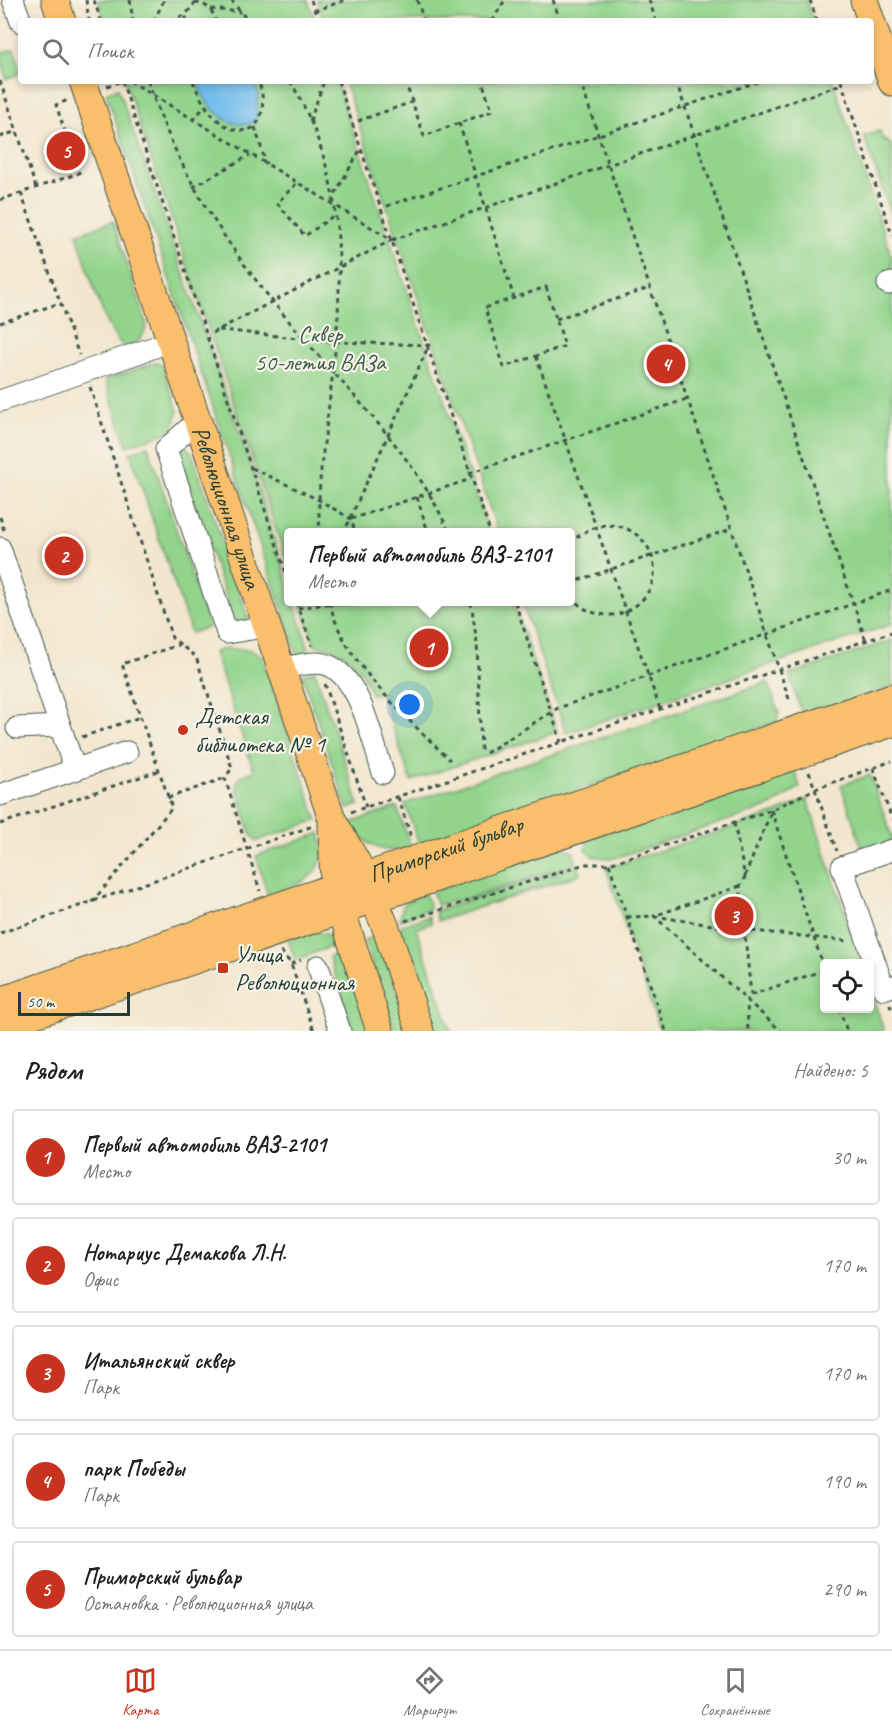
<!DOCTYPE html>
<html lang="ru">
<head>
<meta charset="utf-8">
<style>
	:root { --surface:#fff; --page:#f2f2f2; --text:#202124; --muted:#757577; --line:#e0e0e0; --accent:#c8321e }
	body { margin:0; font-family:Caveat,sans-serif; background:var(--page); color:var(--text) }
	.controls { position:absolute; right:18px; bottom:18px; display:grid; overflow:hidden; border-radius:6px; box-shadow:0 3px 9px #0003 }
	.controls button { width:54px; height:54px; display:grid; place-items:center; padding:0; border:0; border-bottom:2px solid var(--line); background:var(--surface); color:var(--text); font:30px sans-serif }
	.scale { position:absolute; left:18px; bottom:15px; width:112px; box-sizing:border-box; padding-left:6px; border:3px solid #1f3d34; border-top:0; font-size:16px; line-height:21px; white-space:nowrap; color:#1f3d34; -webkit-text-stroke:4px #f7f3e8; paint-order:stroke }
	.you { position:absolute; left:410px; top:705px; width:21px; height:21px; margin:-15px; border:4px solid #fff; border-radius:50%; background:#1a73e8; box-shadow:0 0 0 9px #1a73e833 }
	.badge { display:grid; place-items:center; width:39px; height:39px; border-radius:50%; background:var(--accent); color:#fff; font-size:20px; font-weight:700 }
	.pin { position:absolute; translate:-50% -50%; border:3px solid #fff; box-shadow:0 2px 6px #0006 }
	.popup { position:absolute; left:284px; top:528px; width:291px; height:78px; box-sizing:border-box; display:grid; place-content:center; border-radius:6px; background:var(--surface); filter:drop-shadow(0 2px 4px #0005); font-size:20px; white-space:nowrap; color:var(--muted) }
	.popup b { font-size:22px; color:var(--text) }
	.popup::after { content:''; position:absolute; left:50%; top:100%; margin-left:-12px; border:12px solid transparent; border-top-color:var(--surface) }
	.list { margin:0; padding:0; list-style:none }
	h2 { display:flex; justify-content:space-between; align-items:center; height:78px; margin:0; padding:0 24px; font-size:26px }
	h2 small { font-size:20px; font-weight:400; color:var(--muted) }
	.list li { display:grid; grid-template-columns:39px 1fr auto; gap:18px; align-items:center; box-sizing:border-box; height:96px; margin:0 12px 12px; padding:0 12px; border:2px solid var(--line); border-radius:6px }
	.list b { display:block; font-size:22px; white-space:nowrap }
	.list p { margin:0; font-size:20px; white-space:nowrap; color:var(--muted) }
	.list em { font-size:20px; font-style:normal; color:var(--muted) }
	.icon { flex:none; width:33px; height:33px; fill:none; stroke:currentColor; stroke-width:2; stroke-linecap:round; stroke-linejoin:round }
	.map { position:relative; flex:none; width:892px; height:1031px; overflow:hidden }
	.search { position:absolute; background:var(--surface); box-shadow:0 3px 9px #0003; left:18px; right:18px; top:18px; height:66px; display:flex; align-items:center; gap:15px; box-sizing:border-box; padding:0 21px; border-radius:6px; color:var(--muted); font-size:22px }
	.sheet { height:618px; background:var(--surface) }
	nav { display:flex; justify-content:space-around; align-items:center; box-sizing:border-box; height:84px; border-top:2px solid var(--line); background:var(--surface); font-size:16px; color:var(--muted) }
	nav a { display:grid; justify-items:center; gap:3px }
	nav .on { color:var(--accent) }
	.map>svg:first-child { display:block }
</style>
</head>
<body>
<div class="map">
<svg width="892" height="1031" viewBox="0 0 892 1031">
	<rect width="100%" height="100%" fill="#f7f3e8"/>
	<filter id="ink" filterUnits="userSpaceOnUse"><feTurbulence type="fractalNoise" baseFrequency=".0167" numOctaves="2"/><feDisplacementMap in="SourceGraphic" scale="12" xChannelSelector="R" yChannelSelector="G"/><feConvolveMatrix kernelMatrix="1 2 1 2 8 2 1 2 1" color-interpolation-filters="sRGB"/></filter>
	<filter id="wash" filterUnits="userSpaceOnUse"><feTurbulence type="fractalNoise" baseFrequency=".008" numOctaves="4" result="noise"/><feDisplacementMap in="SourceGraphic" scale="24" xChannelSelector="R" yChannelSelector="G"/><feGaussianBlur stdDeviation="1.35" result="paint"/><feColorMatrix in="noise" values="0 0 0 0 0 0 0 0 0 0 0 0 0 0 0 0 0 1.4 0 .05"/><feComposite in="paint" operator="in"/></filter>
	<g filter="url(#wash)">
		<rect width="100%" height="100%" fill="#f3e6ce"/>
		<!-- green -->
		<path fill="#92d48c" stroke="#588860" stroke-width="1.5" d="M 98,0 L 308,0 L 315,21 L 105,21 Z
			M 317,0 L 806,0 L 813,21 L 324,21 Z
			M 14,49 L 21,73 L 6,79 L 0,53 Z
			M 125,81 L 336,81 L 489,532 L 288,532 L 288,565 Z
			M 344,81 L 833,81 L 892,258 L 892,624 L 566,733 L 522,602 L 570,602 L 570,532 L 498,532 Z
			M 118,88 L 252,468 L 288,583 L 288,602 L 294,602 L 310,652 L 309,656 L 298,657 L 106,93 Z
			M 880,131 L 882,138 L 892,145 L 892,217 L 864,136 Z
			M 113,221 L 147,325 C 144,337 137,344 125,347 C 104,334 86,260 77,234 Z
			M 157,362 L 162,364 L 178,411 L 172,431 L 127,446 L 105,380 Z
			M 148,446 L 209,627 L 191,633 L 130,453 Z
			M 186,447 L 192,453 L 248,617 L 247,621 L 234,622 L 179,458 L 180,449 Z
			M 300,602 L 513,602 L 557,732 L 411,781 L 381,693 L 371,694 C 362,665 346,649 315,645 Z
			M 892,640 L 892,687 L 803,717 L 789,675 Z
			M 226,648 L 250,650 L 262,657 L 317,820 L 257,841 L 251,835 L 236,785 L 239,777 L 254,771 L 214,652 Z
			M 315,671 L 359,805 L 347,809 L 302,675 Z
			M 768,682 L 779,713 L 776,723 L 419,844 L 405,804 Z
			M 794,768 L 800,787 L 771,806 L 612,859 L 592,856 L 586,849 L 588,839 Z
			M 870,775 L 892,837 L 892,845 L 864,854 L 841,785 Z
			M 807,799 L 862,963 L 824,963 L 824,1008 L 870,1008 L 870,987 L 884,1031 L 660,1031 L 606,868 L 777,813 Z
			M 397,807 L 411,847 C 385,856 364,846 350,823 Z
			M 321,833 C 321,840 324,850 322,857 C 318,881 287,889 268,896 L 256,856 Z
			M 564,847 L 573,852 L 576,861 L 574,864 L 473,897 L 437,905 L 432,891 Z
			M 578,866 L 580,873 L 575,876 L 438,921 L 435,911 Z
			M 425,893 L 430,909 L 400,920 L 403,904 Z
			M 429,916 L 431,923 L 416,929 L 451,1031 L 435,1031 L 401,932 L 400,926 Z
			M 314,931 L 332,936 L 341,943 L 295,960 L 288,939 Z
			M 378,935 L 410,1031 L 395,1031 L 364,940 Z
			M 344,952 L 371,1031 L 354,1031 L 329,957 Z"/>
		<!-- water -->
		<path fill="#73bdec" stroke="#497d90" stroke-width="1.5" d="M 197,81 L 253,81 L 259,94 L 256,121 C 230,134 203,105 197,81 Z"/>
	</g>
	<g filter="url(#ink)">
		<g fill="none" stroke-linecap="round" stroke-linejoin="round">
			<!-- minor casing -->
			<g stroke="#3f564b" stroke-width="23">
				<path id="minor" d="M 13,0 L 21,22
					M 888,284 L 892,283
					M 0,401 L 172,341
					M 198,420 L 166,449 L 227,633 L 269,626
					M 0,548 L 75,770
					M 282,668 C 296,666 315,660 328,665 C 362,680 372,741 383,773
					M 17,728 L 60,726
					M 0,795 L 127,752
					M 892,850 L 842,867 L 884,989 L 892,986
					M 318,966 L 340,1031"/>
			</g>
			<!-- major casing -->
			<g stroke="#3f564b" stroke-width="29">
				<g id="major">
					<path d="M 55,0 L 62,21"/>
					<path d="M 864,0 L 892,82"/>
					<path id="s1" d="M 83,81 L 332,819 L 365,877 L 386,928 L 420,1031"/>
					<path d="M 332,823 L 334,887 L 380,1031"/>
					<path id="s2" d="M 0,1001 L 892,697"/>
					<path d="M 0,1026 L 892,723"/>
				</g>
			</g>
			<!-- path -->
			<path stroke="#3f564b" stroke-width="3" stroke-dasharray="4.5 4.5" stroke-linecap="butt" d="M 86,0 L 89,21
				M 94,0 L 101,21
				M 130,0 L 133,21
				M 231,0 L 248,21
				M 311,0 L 318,21
				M 417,0 L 424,21
				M 553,0 L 560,21
				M 649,0 L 656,21
				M 810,0 L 817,21
				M 195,3 C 208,4 212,10 216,21
				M 211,9 L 241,12
				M 314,11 L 346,0
				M 154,21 L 164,0
				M 171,21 L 186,14
				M 186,21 L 186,14 L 195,3
				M 305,21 L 317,17
				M 492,21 L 505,0
				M 0,81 L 36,188
				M 122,81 L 288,579
				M 130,81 L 392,240 L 208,335
				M 148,81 C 180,180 237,262 305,340 C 358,402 415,456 449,532
				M 193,81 C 200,99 211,119 230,128 C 263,141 268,103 258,81
				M 290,81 C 352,184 343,291 329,405 C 324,447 316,490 320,532
				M 338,81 L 490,532
				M 405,81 L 424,136 L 492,111 L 482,81
				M 580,81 L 790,702
				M 676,81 L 866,641
				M 841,81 L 892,235
				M 107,86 L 122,81
				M 193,120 L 205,106
				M 310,121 L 324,81
				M 358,121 L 412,102
				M 459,123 L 514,298
				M 255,127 L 266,164
				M 0,137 L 17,131
				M 296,184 L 277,203 L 305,236 L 336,214
				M 193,187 L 250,155
				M 21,193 L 79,355
				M 335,194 L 360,150
				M 0,200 L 79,173 L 56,105 L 68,100
				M 387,206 L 760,81
				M 392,240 L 842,84
				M 546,287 L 565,346 L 504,367 L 485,308 Z
				M 556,319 L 650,288
				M 0,323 L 60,303
				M 219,330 L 336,342 L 429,345 L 344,532
				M 536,356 L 660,709
				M 90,387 L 172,638 L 196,657 L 232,768 L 225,778 L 260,891
				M 252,468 L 319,500 L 351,519 L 355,532
				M 469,473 L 687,399
				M 417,497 L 428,532
				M 0,517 L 4,531
				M 351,519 L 471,479
				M 570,544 C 619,493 681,557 642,600 C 633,609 622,615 609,615 C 594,615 578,608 570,594
				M 570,583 L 731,529
				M 296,602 L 312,646
				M 330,602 C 340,659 410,721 450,760
				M 471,602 L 477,643 L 481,751
				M 515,602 L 561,742
				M 298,608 L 340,602
				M 325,684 L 366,807
				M 82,737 L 140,717
				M 486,753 L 558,708 L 892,590
				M 873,768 L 892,819
				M 809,772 L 837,851
				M 398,797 L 412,840
				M 168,798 L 225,778
				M 771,810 L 824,968
				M 351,812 L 892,632
				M 734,823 L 745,877 L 740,886 L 751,995 L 747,998 L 748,1031
				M 0,824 L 158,771
				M 609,864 L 666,1031
				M 745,876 L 771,812
				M 740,886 L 654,916 L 781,1031
				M 92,902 L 172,808 L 122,664 L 178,645
				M 627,917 L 654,916 L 743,930 L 848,941
				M 405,921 L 585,864 L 609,864 L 771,810 L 815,789 L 892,761
				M 0,933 L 313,826
				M 281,951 L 291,964 L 314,1031
				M 291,964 L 301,960
				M 751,995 L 824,970
				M 890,1004 L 892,1012
				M 839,1008 L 847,1031"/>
			<!-- minor -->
			<use href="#minor" stroke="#fff" stroke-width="21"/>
			<!-- major -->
			<use href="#major" stroke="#f9bf6d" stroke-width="27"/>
		</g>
	</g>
	<!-- markers -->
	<g fill="#c8321e" stroke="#f7f3e8" stroke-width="2">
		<circle cx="183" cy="730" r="6"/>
		<rect x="217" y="962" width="12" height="12" rx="3"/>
	</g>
	<g text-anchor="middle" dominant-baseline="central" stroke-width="4.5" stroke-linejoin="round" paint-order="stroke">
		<!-- park labels -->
		<g font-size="24" fill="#365b46" stroke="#f7f3e8">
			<text x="320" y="334">Сквер<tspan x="320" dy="28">50-летия ВАЗа</tspan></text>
		</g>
		<!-- street labels -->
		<g font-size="24" fill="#1f3d34" stroke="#f7f3e8">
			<text stroke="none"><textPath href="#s1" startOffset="450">Революционная улица</textPath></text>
			<text stroke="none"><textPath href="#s2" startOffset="471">Приморский бульвар</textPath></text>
		</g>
		<!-- poi labels -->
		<g font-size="24" fill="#1f3d34" stroke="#f7f3e8" text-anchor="start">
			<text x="195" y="716">Детская<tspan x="195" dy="28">библиотека № 1</tspan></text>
			<text x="235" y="954">Улица<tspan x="235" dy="28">Революционная</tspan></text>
		</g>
	</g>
</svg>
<div class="controls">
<button><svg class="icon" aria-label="locate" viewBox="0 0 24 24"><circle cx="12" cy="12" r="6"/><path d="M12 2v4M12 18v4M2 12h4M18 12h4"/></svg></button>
</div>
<div class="scale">50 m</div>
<div class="you"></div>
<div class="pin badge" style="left:429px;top:648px">1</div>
<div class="popup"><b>Первый автомобиль ВАЗ-2101</b>Место</div>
<div class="pin badge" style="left:64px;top:556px">2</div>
<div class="pin badge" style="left:734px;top:916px">3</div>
<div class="pin badge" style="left:666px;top:364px">4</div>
<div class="pin badge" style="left:66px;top:151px">5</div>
<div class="search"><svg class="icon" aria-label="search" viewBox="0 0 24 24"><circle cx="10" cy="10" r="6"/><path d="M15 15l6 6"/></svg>Поиск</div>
</div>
<section class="sheet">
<h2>Рядом<small>Найдено: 5</small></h2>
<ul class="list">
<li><span class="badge">1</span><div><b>Первый автомобиль ВАЗ-2101</b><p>Место</p></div><em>30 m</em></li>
<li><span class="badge">2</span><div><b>Нотариус Демакова Л.Н.</b><p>Офис</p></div><em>170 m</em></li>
<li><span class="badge">3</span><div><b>Итальянский сквер</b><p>Парк</p></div><em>170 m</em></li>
<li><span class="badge">4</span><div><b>парк Победы</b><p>Парк</p></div><em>190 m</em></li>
<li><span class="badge">5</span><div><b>Приморский бульвар</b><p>Остановка · Революционная улица</p></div><em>290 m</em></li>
</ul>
</section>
<nav>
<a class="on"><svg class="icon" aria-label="map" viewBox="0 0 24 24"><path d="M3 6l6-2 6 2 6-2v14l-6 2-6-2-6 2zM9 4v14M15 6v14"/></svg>Карта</a>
<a><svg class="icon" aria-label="directions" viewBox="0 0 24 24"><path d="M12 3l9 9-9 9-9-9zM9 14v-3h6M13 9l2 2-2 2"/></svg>Маршрут</a>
<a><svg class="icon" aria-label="saved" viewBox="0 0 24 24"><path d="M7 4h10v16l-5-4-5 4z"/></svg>Сохранённые</a>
</nav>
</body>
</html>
